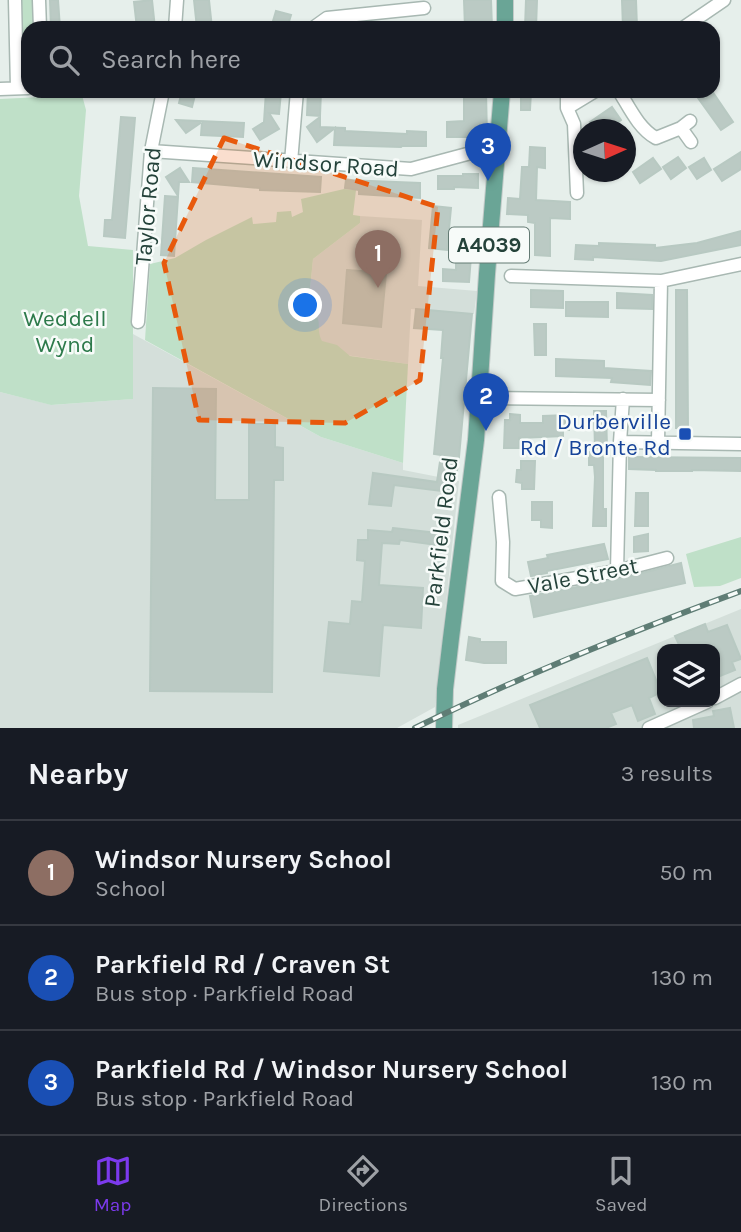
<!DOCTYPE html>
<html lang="en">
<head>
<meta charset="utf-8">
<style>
	:root { --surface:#171b24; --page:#242831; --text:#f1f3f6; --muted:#9ea1a6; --line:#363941; --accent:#7c3aed }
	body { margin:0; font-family:Karla,sans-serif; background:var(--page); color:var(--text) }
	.controls { position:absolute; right:21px; bottom:21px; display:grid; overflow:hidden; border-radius:14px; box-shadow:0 2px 5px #0004 }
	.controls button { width:63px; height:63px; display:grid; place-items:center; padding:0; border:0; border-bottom:2px solid var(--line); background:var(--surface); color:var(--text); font:35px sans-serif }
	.compass { position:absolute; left:573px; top:119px; width:63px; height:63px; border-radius:50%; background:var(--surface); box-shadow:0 2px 5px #0004; rotate:87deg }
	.you { position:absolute; left:306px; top:306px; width:24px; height:24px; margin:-18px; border:5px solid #fff; border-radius:50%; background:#1a73e8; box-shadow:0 0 0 10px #1a73e833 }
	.badge { display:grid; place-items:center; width:46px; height:46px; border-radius:50%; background:var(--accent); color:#fff; font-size:23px; font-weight:700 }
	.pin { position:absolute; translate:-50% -58px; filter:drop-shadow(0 2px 4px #0008) }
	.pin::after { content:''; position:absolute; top:37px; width:24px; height:21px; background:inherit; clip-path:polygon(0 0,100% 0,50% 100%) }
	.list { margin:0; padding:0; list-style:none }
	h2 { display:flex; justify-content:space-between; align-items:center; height:91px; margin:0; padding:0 28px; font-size:30px }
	h2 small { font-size:23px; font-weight:400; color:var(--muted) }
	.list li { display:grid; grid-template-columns:46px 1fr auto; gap:21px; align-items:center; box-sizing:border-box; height:105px; padding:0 28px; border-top:2px solid var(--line) }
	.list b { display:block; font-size:26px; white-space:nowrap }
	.list p { margin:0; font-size:23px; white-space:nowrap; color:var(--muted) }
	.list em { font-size:23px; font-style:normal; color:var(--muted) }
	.icon { flex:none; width:38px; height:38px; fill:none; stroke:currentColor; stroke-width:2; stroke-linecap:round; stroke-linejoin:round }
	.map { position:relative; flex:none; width:741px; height:728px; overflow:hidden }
	.search { position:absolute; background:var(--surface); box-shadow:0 2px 5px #0004; left:21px; right:21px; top:21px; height:77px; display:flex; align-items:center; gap:18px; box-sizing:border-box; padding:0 24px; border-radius:21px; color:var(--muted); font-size:26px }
	.sheet { height:406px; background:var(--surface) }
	nav { display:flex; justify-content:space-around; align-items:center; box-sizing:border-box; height:98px; border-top:2px solid var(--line); background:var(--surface); font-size:19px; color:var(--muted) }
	nav a { display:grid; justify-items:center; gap:4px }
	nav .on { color:var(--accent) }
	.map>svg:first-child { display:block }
</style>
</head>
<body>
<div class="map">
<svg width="741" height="728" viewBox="0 0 741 728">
	<rect width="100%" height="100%" fill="#e6efeb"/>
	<!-- built -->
	<path fill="#d4dfda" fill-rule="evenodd" d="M 360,216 L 422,220 L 418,286 L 477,291 L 474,314 L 411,309 L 408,364 L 304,349 L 313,259 L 360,223 Z
		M 133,334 L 321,437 L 403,463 L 403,470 L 459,481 L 435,707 L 397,728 L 0,728 L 0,392 L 52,405 L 132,399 Z
		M 741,609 L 741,728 L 458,728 L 458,725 ZM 662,649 L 715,649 L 715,702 L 662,702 Z"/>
	<!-- green -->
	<path fill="#bfe0c8" d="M 22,0 L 33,0 L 34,28 L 28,28 L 28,83 L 25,82 L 23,75 Z
		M 82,95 L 86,110 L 79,196 L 88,246 L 133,250 L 133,399 L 51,405 L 0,392 L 0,99 Z
		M 344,189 L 356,190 L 353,215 L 360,216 L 360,223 L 313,259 L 308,309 C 326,320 314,325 322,341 L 337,345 L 350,356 L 408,364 L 403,463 L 321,437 L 145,340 L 150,264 L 175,258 L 206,240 L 252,217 L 253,224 L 276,222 L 277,212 L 291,211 L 292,217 L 303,212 L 301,199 Z
		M 741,537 L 741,578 L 720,586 L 694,587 L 686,554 Z"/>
	<!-- building -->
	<path fill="#bbcac4" stroke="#b8c9c2" stroke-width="2" d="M 50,0 L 58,0 L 60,28 L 51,28 Z
		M 152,0 L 155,28 L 137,28 L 134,2 Z
		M 194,0 L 209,0 L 212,28 L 197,28 Z
		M 464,0 L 491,0 L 492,28 L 465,28 Z
		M 526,0 L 537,0 L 536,28 L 525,28 Z
		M 622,0 L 636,0 L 637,28 L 623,28 Z
		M 276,11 L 291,15 L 287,28 L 278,28 L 279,23 L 273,21 Z
		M 182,91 L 196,91 L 192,107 L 179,103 Z
		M 266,91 L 281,92 L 279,114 L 269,113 L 279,129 L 260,140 L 253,129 L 264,122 Z
		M 308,91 L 321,91 L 320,116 L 307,115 Z
		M 464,91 L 486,91 L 487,137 L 447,137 L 447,122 L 464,121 Z
		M 521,91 L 531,91 L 530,110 L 521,110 Z
		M 693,91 L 712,91 L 733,122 L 721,130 Z
		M 612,107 L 621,120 L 607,130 L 595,130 L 590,122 Z
		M 121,117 L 135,118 L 125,238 L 104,236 L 105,220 L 112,220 Z
		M 320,117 L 320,127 L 345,128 L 345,131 L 407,134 L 407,131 L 426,132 L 426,146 L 402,146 L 401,147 L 334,145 L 335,128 L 317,142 L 307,127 Z
		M 176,120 L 244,123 L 243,137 L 201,135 L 202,122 L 186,133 Z
		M 530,147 L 545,148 L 545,168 L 537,167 L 536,200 L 570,202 L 570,219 L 550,218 L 550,256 L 535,255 L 535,223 L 528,222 L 528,215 L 507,214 L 508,198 L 520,199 L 522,167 L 529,167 Z
		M 741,152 L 741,169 L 722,181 L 714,169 Z
		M 678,157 L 686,168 L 671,179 L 663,167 Z
		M 653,158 L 661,169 L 640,183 L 633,172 Z
		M 704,158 L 711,170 L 697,179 L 689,167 Z
		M 180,168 L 189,182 L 179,182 L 178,196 L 166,177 Z
		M 193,168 L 321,177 L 320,192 L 260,190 L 260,188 L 192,182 Z
		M 463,174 L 478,174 L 478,188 L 454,187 L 454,189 L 438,189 L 438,176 L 463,176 Z
		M 346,180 L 420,183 L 420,198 L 359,194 L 359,190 L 345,188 Z
		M 165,196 L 178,197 L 174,256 L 161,255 Z
		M 433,206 L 451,208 L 447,250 L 429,248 Z
		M 741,231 L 741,245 L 661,261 L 593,257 L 593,260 L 575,259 L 576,245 L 599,246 L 599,243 L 655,245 L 655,248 L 697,243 Z
		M 456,256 L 471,256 L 469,282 L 443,281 L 443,269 L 456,270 Z
		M 347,270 L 386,273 L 381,327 L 343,323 Z
		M 531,290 L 563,291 L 563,308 L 531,307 Z
		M 676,290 L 687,290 L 688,428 L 676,428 Z
		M 617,293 L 652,295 L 652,309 L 617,308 Z
		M 566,302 L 608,302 L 608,317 L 566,316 Z
		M 416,309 L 472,314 L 459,457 L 456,477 L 451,476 L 449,492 L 394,485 L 391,506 L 369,504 L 373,473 L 437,482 L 441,455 L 434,454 L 443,358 L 441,358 L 443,330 L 414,328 Z
		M 534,324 L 546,324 L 546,355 L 535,355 Z
		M 556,359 L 604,361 L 604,368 L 651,371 L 650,385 L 611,382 L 612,378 L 556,376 Z
		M 153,388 L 216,389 L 215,500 L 249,500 L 249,424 L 275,424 L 275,447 L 283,448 L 283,480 L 274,480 L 272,692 L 150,691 Z
		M 594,411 L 606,411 L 607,448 L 595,448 Z
		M 510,414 L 520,415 L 520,423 L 543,423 L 543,416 L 568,415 L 569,430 L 563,430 L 563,436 L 519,438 L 519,448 L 504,448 L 505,420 L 510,420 Z
		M 589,452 L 603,452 L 603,509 L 606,509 L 606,526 L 593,526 L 595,477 L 594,465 L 589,465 Z
		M 629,457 L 741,458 L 741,471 L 692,470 L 692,471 L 656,471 L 656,470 L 629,469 Z
		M 521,461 L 535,461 L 534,489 L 522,489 L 522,483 L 516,482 L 517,470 L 521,470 Z
		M 636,493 L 648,493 L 648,526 L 635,526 Z
		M 532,502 L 552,502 L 552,528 L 541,527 L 541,520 L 532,520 Z
		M 393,528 L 446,534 L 444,546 L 400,540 L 399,544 L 382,543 L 379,585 L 423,588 L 421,628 L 383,625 L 379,676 L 324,671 L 329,622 L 350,624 L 352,601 L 362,602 L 365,561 L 357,560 L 358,540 L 368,540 L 368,530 L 392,532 Z
		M 648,534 L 648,551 L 634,552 L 634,537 Z
		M 604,544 L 608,559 L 547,571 L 547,573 L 531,576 L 528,562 L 548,558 L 547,555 Z
		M 681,563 L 685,583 L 534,617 L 530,596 L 619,579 Z
		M 705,624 L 708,632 L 727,625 L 741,659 L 732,662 L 735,670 L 715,678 L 715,649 L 681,649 L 675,636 Z
		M 469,637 L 480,639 L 480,642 L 506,642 L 506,663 L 484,663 L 466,660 Z
		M 647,658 L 661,692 L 649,698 L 655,714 L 638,721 L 632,705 L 611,713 L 616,724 L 606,728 L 540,728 L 530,705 Z
		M 730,708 L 734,728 L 694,728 L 693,720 L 714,716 L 713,711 Z"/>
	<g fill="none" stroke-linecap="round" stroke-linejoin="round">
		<!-- minor casing -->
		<g stroke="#a8b8b2" stroke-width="15">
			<path id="minor" d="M 15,0 L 17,88
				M 39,0 L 40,28
				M 175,28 L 177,0
				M 313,28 L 327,18 L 424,8
				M 683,28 L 724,0
				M 0,89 L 28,88
				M 567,91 L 567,108 L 574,124 L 577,193
				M 619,91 C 629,107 639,129 656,138 L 681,128 L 690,121
				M 567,108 L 595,91
				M 681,128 L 691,142
				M 151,151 L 411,169 L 497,146
				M 291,162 L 297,91
				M 511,276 L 661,281 L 741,264
				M 138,322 L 151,151 L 163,91
				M 480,398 L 659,400
				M 620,442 L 741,444
				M 658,442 L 661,281
				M 499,497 L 503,542 L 502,581 L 515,589 L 617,571 L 667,558
				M 617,571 L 620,442 L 623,399
				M 715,698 L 741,684
				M 649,728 L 707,702"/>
		</g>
		<!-- major casing -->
		<g stroke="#c2cac8" stroke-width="18">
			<path id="major" d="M 505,28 L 505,0
				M 444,728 L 445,689 L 451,638 L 476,440 L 487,274 L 502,91"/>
		</g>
		<!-- minor -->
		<use href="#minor" stroke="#fff" stroke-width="12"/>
		<!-- major -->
		<use href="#major" stroke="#6aa596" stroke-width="16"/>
		<!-- rail casing -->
		<g stroke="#5f7d75" stroke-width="6">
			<path id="rail" d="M 415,728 C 521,676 630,632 741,591"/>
		</g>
		<!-- rail -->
		<use href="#rail" stroke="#f7fbf9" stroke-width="3.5" stroke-dasharray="10" stroke-linecap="butt"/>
	</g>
	<!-- marked area -->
	<path fill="#e8590c" fill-opacity="0.2" stroke="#e8590c" stroke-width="5" stroke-dasharray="14 9" stroke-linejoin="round" d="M 224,138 L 438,207 L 420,380 L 345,423 L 199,420 L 164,263 Z"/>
	<!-- markers -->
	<rect fill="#1a4fb4" stroke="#f7fbf9" stroke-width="2.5" x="678" y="427" width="14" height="14" rx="3.5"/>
	<g text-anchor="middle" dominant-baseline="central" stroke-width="5" stroke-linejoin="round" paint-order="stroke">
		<!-- shield labels -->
		<rect fill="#f7fbf9" stroke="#637a73" stroke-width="2" x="449" y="227.5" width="80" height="35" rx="5"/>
		<g font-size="21" font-weight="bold" fill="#24423a">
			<text x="489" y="245">A4039</text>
		</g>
		<!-- street labels -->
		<g font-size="23" fill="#24423a" stroke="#f7fbf9">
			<text transform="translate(326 164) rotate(4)">Windsor Road</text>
			<text transform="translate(148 206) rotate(-85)">Taylor Road</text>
			<text transform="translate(441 532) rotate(-83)">Parkfield Road</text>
			<text transform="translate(583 576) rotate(-11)">Vale Street</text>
		</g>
		<!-- park labels -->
		<g font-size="23" fill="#2d7a4b" stroke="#f7fbf9">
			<text x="65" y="318">Weddell<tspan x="65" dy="26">Wynd</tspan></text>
		</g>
		<!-- transit labels -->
		<g font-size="23" fill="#164399" stroke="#f7fbf9" text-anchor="end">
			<text x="671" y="421">Durberville<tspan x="671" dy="26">Rd / Bronte Rd</tspan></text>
		</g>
	</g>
</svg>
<div class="controls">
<button><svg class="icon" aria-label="layers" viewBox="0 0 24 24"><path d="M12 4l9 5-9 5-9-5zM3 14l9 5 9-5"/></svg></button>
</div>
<svg class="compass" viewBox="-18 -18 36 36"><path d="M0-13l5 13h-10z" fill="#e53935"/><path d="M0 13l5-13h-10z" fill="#9ea1a6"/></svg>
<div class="you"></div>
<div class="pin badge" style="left:378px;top:288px;background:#8d6e63">1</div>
<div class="pin badge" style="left:486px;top:431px;background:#1a4fb4">2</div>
<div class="pin badge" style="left:488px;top:181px;background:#1a4fb4">3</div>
<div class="search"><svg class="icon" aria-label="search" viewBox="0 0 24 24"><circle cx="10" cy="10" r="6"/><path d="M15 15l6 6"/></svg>Search here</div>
</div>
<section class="sheet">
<h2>Nearby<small>3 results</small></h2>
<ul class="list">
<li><span class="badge" style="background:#8d6e63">1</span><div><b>Windsor Nursery School</b><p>School</p></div><em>50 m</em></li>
<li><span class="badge" style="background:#1a4fb4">2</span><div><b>Parkfield Rd / Craven St</b><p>Bus stop · Parkfield Road</p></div><em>130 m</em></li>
<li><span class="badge" style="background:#1a4fb4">3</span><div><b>Parkfield Rd / Windsor Nursery School</b><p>Bus stop · Parkfield Road</p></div><em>130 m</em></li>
</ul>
</section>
<nav>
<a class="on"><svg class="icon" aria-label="map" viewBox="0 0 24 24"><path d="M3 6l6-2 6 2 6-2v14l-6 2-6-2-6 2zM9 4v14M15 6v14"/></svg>Map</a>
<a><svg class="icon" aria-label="directions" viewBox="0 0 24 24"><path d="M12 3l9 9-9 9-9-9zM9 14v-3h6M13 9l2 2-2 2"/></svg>Directions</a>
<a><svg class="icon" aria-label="saved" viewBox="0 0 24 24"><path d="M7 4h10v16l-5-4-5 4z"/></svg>Saved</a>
</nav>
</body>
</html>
